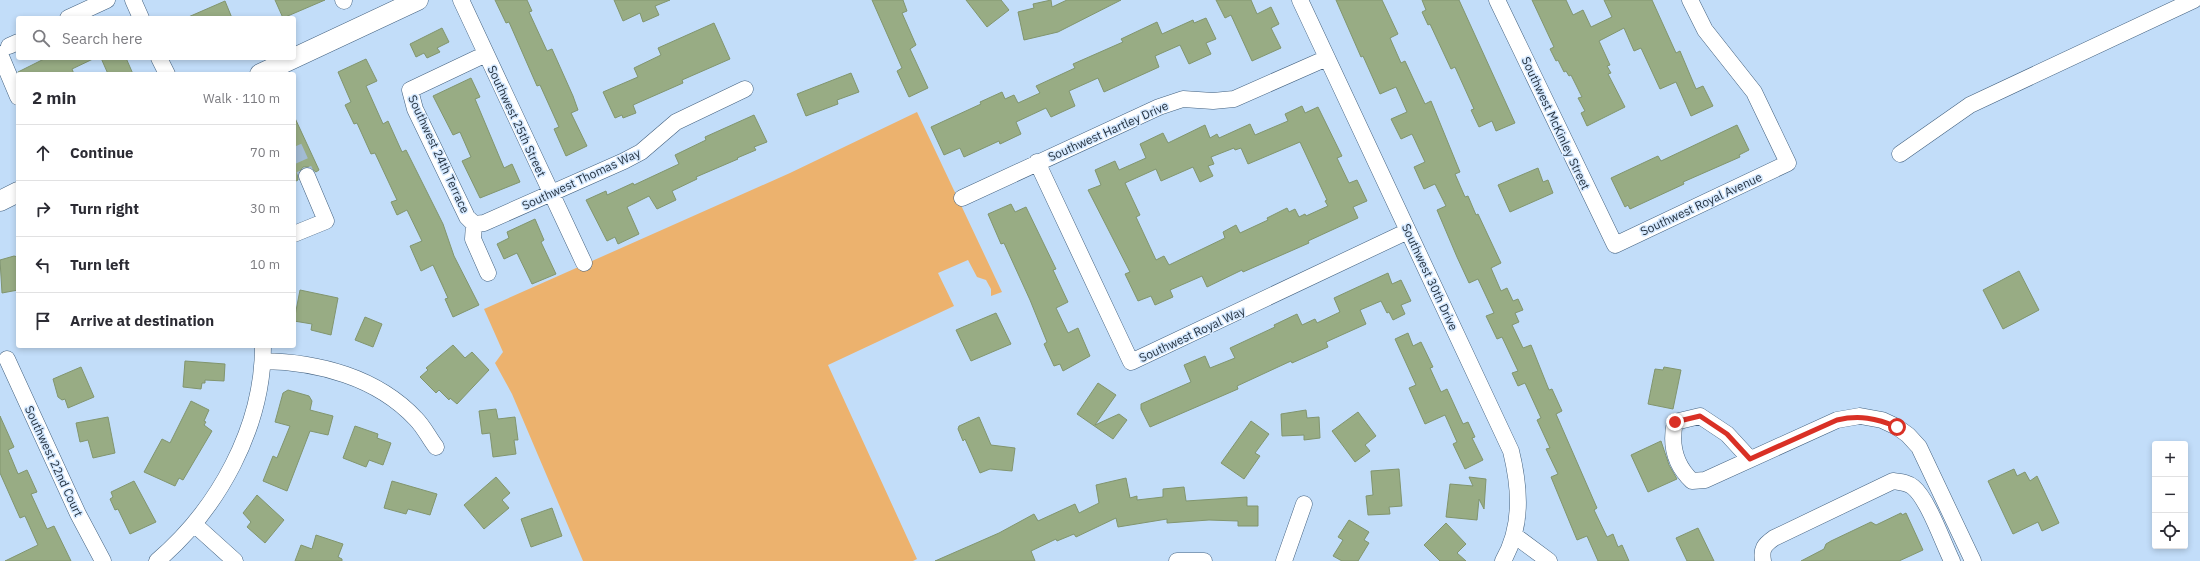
<!DOCTYPE html>
<html lang="en">
<head>
<meta charset="utf-8">
<style>
	:root { --surface:#fff; --page:#f7f7f7; --text:#2b2b33; --muted:#7c7c81; --line:#e1e1e2 }
	body { margin:0; font-family:"IBM Plex Sans",sans-serif; background:var(--page); color:var(--text) }
	.controls { position:absolute; right:12px; bottom:12px; display:grid; overflow:hidden; border-radius:4px; box-shadow:0 2px 6px #0003 }
	.controls button { width:36px; height:36px; display:grid; place-items:center; padding:0; border:0; border-bottom:1px solid var(--line); background:var(--surface); color:var(--text); font:20px sans-serif }
	.stop { position:absolute; width:12px; height:12px; margin:-9px; border:3px solid #d93025; border-radius:50%; background:#fff }
	.stop.end { background:#d93025; border-color:#fff; box-shadow:0 1px 4px #0008 }
	.list { margin:0; padding:0; list-style:none }
	h2 { display:flex; justify-content:space-between; align-items:center; height:52px; margin:0; padding:0 16px; font-size:17px }
	h2 small { font-size:13px; font-weight:400; color:var(--muted) }
	.list li { display:grid; grid-template-columns:26px 1fr auto; gap:12px; align-items:center; box-sizing:border-box; height:56px; padding:0 16px; border-top:1px solid var(--line) }
	.list b { display:block; font-size:15px; white-space:nowrap }
	.list em { font-size:13px; font-style:normal; color:var(--muted) }
	.icon { flex:none; width:22px; height:22px; fill:none; stroke:currentColor; stroke-width:2; stroke-linecap:round; stroke-linejoin:round }
	.map { position:relative; flex:none; width:2200px; height:561px; overflow:hidden }
	.search { position:absolute; background:var(--surface); box-shadow:0 2px 6px #0003; left:16px; top:16px; width:280px; height:44px; display:flex; align-items:center; gap:10px; box-sizing:border-box; padding:0 14px; border-radius:4px; color:var(--muted); font-size:15px }
	.panel { position:absolute; background:var(--surface); box-shadow:0 2px 6px #0003; left:16px; top:72px; width:280px; height:276px; border-radius:4px }
	.map>svg:first-child { display:block }
</style>
</head>
<body>
<div class="map">
<svg width="2200" height="561" viewBox="0 0 2200 561">
	<rect width="100%" height="100%" fill="#c2ddf9"/>
	<!-- green -->
	<path fill="#ecb26e" d="M 917,112 L 1002,292 L 991,296 L 991,289 L 986,280 L 977,277 L 968,260 L 938,273 L 954,306 L 828,365 L 917,559 L 913,561 L 583,561 L 512,394 L 495,363 L 503,352 L 484,309 L 790,173 Z"/>
	<!-- building -->
	<path fill="#98ac84" stroke="#81956e" fill-rule="evenodd" d="M 275,0 L 325,0 L 283,18 Z
		M 495,0 L 527,0 L 532,11 L 529,12 L 547,51 L 552,49 L 573,96 L 578,110 L 571,113 L 587,146 L 566,156 L 554,129 L 559,127 L 540,85 L 537,86 L 509,22 L 506,23 Z
		M 614,0 L 670,0 L 655,6 L 659,15 L 643,22 L 640,13 L 623,21 Z
		M 872,0 L 903,0 L 907,11 L 902,13 L 916,45 L 910,49 L 928,88 L 909,97 L 897,71 L 902,68 Z
		M 966,0 L 1001,0 L 1009,10 L 987,27 Z
		M 1051,0 L 1052,7 L 1067,0 L 1121,0 L 1058,32 L 1024,40 L 1018,12 L 1034,8 L 1033,4 Z
		M 1216,0 L 1251,0 L 1257,14 L 1271,7 L 1279,24 L 1271,28 L 1281,48 L 1252,61 L 1231,15 L 1225,18 Z
		M 1336,0 L 1382,0 L 1398,34 L 1390,38 L 1401,63 L 1405,61 L 1425,104 L 1431,101 L 1460,172 L 1455,174 L 1465,197 L 1468,196 L 1476,215 L 1478,214 L 1501,263 L 1491,268 L 1501,291 L 1507,288 L 1513,301 L 1518,299 L 1523,310 L 1515,313 L 1519,322 L 1512,325 L 1523,348 L 1531,345 L 1549,390 L 1552,389 L 1562,411 L 1556,414 L 1597,508 L 1594,510 L 1607,537 L 1613,534 L 1618,547 L 1622,545 L 1629,561 L 1598,561 L 1587,536 L 1577,540 L 1551,477 L 1558,474 L 1546,449 L 1550,448 L 1537,420 L 1541,418 L 1525,383 L 1518,386 L 1512,373 L 1518,371 L 1502,337 L 1497,339 L 1486,316 L 1494,313 L 1478,279 L 1469,283 L 1457,257 L 1437,210 L 1446,206 L 1435,184 L 1424,189 L 1414,167 L 1425,162 L 1412,134 L 1401,139 L 1391,119 L 1407,112 L 1396,87 L 1380,94 L 1363,56 L 1361,57 Z
		M 1422,0 L 1459,0 L 1515,123 L 1496,131 L 1492,121 L 1479,127 L 1471,110 L 1474,109 L 1455,67 L 1451,69 L 1430,24 L 1428,25 L 1422,12 L 1426,10 Z
		M 1532,0 L 1566,0 L 1573,15 L 1583,10 L 1591,27 L 1612,17 L 1604,0 L 1652,0 L 1676,53 L 1680,51 L 1696,89 L 1703,86 L 1713,106 L 1691,116 L 1676,82 L 1660,89 L 1641,48 L 1634,51 L 1624,28 L 1599,41 L 1610,65 L 1607,66 L 1611,73 L 1608,74 L 1625,107 L 1587,126 L 1581,113 L 1585,111 L 1578,98 L 1582,97 L 1571,75 L 1569,76 L 1566,71 L 1564,72 L 1558,60 L 1556,61 L 1550,49 L 1554,47 Z
		M 225,1 L 232,18 L 186,18 Z
		M 1206,18 L 1216,39 L 1206,43 L 1211,54 L 1189,64 L 1180,45 L 1155,56 L 1159,67 L 1104,92 L 1098,78 L 1069,91 L 1075,106 L 1051,117 L 1046,108 L 1016,122 L 1021,134 L 1000,144 L 999,141 L 964,157 L 960,148 L 944,155 L 931,127 L 981,104 L 980,102 L 1002,92 L 1005,99 L 1014,95 L 1018,103 L 1040,93 L 1036,86 L 1075,68 L 1073,64 L 1123,42 L 1121,39 L 1157,22 L 1162,34 L 1193,20 L 1194,23 Z
		M 714,23 L 730,59 L 682,80 L 683,83 L 633,105 L 636,113 L 623,118 L 622,115 L 615,118 L 603,92 L 638,77 L 634,68 L 661,55 L 658,48 Z
		M 442,28 L 449,42 L 437,48 L 440,52 L 427,58 L 424,53 L 416,57 L 410,44 Z
		M 46,58 L 95,58 L 72,69 L 74,74 L 19,74 L 18,72 Z
		M 101,58 L 126,58 L 133,74 L 108,74 Z
		M 366,59 L 377,81 L 366,86 L 383,124 L 388,121 L 402,152 L 406,150 L 443,224 L 454,256 L 479,305 L 453,317 L 445,299 L 448,298 L 433,265 L 421,271 L 410,246 L 422,241 L 407,210 L 397,215 L 391,202 L 397,200 L 375,153 L 371,154 L 357,123 L 354,124 L 345,105 L 351,102 L 338,72 Z
		M 851,73 L 859,92 L 837,100 L 838,104 L 806,116 L 797,94 Z
		M 471,78 L 480,97 L 475,99 L 504,168 L 512,164 L 520,182 L 480,198 L 462,161 L 471,157 L 460,132 L 453,135 L 433,96 Z
		M 1302,106 L 1305,113 L 1318,107 L 1342,156 L 1337,158 L 1349,183 L 1357,180 L 1367,201 L 1353,207 L 1358,218 L 1308,241 L 1309,243 L 1243,272 L 1242,270 L 1207,287 L 1202,276 L 1170,290 L 1173,297 L 1155,305 L 1151,296 L 1138,301 L 1125,274 L 1130,272 L 1088,190 L 1101,185 L 1095,170 L 1115,161 L 1119,170 L 1146,158 L 1140,144 L 1163,133 L 1168,143 L 1205,125 L 1210,138 L 1217,134 L 1219,138 L 1250,124 L 1255,135 L 1288,121 L 1285,114 ZM 1300,142 L 1327,200 L 1325,201 L 1328,206 L 1306,216 L 1305,214 L 1299,217 L 1295,209 L 1289,212 L 1287,208 L 1267,218 L 1268,220 L 1240,233 L 1236,225 L 1223,232 L 1225,238 L 1169,265 L 1164,256 L 1156,260 L 1136,217 L 1140,215 L 1125,183 L 1156,169 L 1161,181 L 1193,167 L 1200,182 L 1213,176 L 1208,166 L 1214,164 L 1211,157 L 1234,148 L 1235,150 L 1241,148 L 1248,164 Z
		M 754,115 L 767,142 L 754,147 L 756,150 L 737,158 L 738,159 L 696,177 L 697,179 L 672,191 L 676,200 L 657,209 L 649,196 L 627,207 L 639,234 L 618,244 L 615,237 L 607,241 L 586,200 L 606,191 L 607,195 L 633,183 L 634,185 L 679,164 L 675,155 L 706,140 L 705,137 Z
		M 294,116 L 319,170 L 316,172 L 309,167 L 303,167 L 298,174 L 298,180 L 294,182 Z
		M 1737,125 L 1749,150 L 1739,155 L 1740,157 L 1683,182 L 1684,184 L 1630,209 L 1628,205 L 1625,207 L 1611,178 L 1658,156 L 1661,161 Z
		M 1538,168 L 1543,182 L 1548,180 L 1553,193 L 1510,212 L 1498,185 Z
		M 1011,204 L 1015,212 L 1026,207 L 1056,269 L 1053,270 L 1068,302 L 1056,308 L 1068,333 L 1078,328 L 1090,356 L 1063,371 L 1060,364 L 1054,366 L 1044,344 L 1047,342 L 1030,300 L 1004,243 L 1001,244 L 988,214 Z
		M 535,219 L 544,240 L 541,242 L 556,274 L 532,284 L 517,253 L 504,259 L 497,244 L 509,238 L 507,232 Z
		M 14,256 L 18,257 L 18,290 L 2,293 L 0,260 Z
		M 2019,271 L 2039,310 L 2003,329 L 1983,290 Z
		M 1388,273 L 1392,284 L 1401,280 L 1411,301 L 1401,305 L 1405,314 L 1393,320 L 1389,312 L 1387,313 L 1381,301 L 1360,310 L 1366,324 L 1326,342 L 1328,347 L 1292,363 L 1291,361 L 1237,386 L 1238,389 L 1150,427 L 1141,409 L 1141,404 L 1191,382 L 1184,365 L 1205,356 L 1210,368 L 1235,358 L 1230,348 L 1275,327 L 1274,325 L 1297,314 L 1302,325 L 1315,319 L 1317,323 L 1340,312 L 1334,298 Z
		M 300,290 L 338,298 L 331,335 L 311,330 L 312,324 L 294,321 Z
		M 996,313 L 1011,344 L 971,361 L 956,330 Z
		M 365,317 L 382,324 L 373,347 L 355,340 Z
		M 1408,333 L 1413,346 L 1421,342 L 1433,367 L 1430,368 L 1441,392 L 1447,389 L 1463,424 L 1468,422 L 1475,437 L 1472,438 L 1483,460 L 1465,469 L 1453,444 L 1457,442 L 1445,415 L 1425,424 L 1409,388 L 1416,385 L 1395,339 Z
		M 453,345 L 465,358 L 472,352 L 489,370 L 457,404 L 450,398 L 449,400 L 439,390 L 436,393 L 420,377 L 428,370 L 426,368 Z
		M 185,361 L 225,364 L 224,381 L 205,380 L 205,383 L 202,383 L 201,389 L 183,387 Z
		M 81,367 L 94,397 L 68,408 L 65,399 L 62,400 L 58,397 L 53,379 Z
		M 1664,367 L 1681,370 L 1673,409 L 1648,404 L 1655,369 L 1663,370 Z
		M 1098,383 L 1116,395 L 1095,425 L 1119,414 L 1127,420 L 1113,439 L 1077,414 Z
		M 288,390 L 309,396 L 312,401 L 310,410 L 333,416 L 328,435 L 310,431 L 287,491 L 263,481 L 273,456 L 277,458 L 290,426 L 275,422 L 283,393 Z
		M 191,401 L 209,410 L 204,421 L 206,422 L 204,425 L 212,431 L 183,480 L 179,478 L 175,486 L 144,472 L 162,439 L 170,443 Z
		M 496,409 L 498,419 L 515,417 L 518,440 L 514,440 L 516,454 L 493,457 L 490,433 L 482,434 L 479,411 Z
		M 1306,410 L 1307,418 L 1319,417 L 1320,438 L 1304,440 L 1304,435 L 1282,436 L 1281,414 Z
		M 1358,412 L 1376,436 L 1365,445 L 1370,451 L 1355,462 L 1332,431 Z
		M 0,416 L 14,447 L 8,450 L 18,474 L 27,470 L 37,492 L 31,494 L 47,529 L 54,526 L 71,561 L 5,561 L 38,545 L 25,516 L 20,518 L 0,473 Z
		M 108,417 L 115,453 L 93,458 L 88,440 L 80,442 L 76,423 Z
		M 979,417 L 991,445 L 1015,448 L 1012,471 L 990,469 L 980,473 L 965,439 L 963,441 L 958,429 L 959,426 Z
		M 1251,421 L 1269,434 L 1255,453 L 1260,456 L 1244,479 L 1221,463 Z
		M 355,426 L 378,434 L 377,438 L 391,443 L 383,465 L 369,460 L 366,467 L 343,458 Z
		M 1661,441 L 1669,465 L 1677,479 L 1648,492 L 1631,455 Z
		M 1399,469 L 1402,506 L 1389,507 L 1390,514 L 1368,515 L 1366,496 L 1373,495 L 1371,471 Z
		M 2014,469 L 2017,476 L 2025,472 L 2030,481 L 2037,476 L 2059,523 L 2042,531 L 2038,522 L 2013,534 L 1988,481 Z
		M 496,477 L 510,493 L 502,500 L 509,508 L 484,529 L 464,505 Z
		M 1469,477 L 1486,479 L 1484,509 L 1479,499 L 1477,520 L 1446,517 L 1450,484 L 1473,486 Z
		M 1126,478 L 1130,498 L 1137,496 L 1137,500 L 1163,497 L 1163,489 L 1184,487 L 1186,501 L 1247,497 L 1247,506 L 1258,506 L 1258,526 L 1238,526 L 1238,521 L 1209,520 L 1167,523 L 1167,519 L 1118,527 L 1116,518 L 1076,537 L 1074,534 L 1057,541 L 1056,539 L 1031,551 L 1035,561 L 935,561 L 999,533 L 1034,514 L 1038,521 L 1075,504 L 1079,513 L 1099,503 L 1096,485 Z
		M 134,481 L 156,522 L 130,534 L 118,509 L 115,510 L 110,499 L 113,497 L 111,492 Z
		M 392,481 L 437,494 L 430,515 L 408,509 L 406,514 L 384,508 Z
		M 257,495 L 284,520 L 265,543 L 247,527 L 251,522 L 243,513 Z
		M 552,508 L 562,536 L 531,547 L 521,519 Z
		M 1901,513 L 1902,515 L 1906,513 L 1923,550 L 1899,561 L 1801,561 L 1824,549 L 1826,544 L 1831,541 L 1871,522 L 1876,525 Z
		M 1349,520 L 1369,532 L 1364,540 L 1369,543 L 1358,561 L 1342,561 L 1333,556 L 1343,540 L 1338,537 Z
		M 1446,523 L 1466,544 L 1457,553 L 1466,561 L 1440,561 L 1424,545 Z
		M 1698,528 L 1714,561 L 1687,561 L 1676,538 Z
		M 316,535 L 343,544 L 338,557 L 342,559 L 342,561 L 295,561 L 301,545 L 312,549 Z"/>
	<g fill="none" stroke-linecap="round" stroke-linejoin="round">
		<!-- minor-tunnel -->
		<path stroke="#a2bbd4" stroke-width="16" stroke-dasharray="16 8" stroke-linecap="butt" d="M 294,147 L 307,176"/>
		<!-- minor casing -->
		<g stroke="#42607f" stroke-width="17">
			<path id="minor" d="M 133,0 L 141,18
				M 343,0 L 344,1
				M 461,0 L 584,263
				M 1300,0 L 1511,451 C 1520,488 1523,526 1503,561
				M 1497,0 L 1615,245 L 1788,163 L 1754,92 L 1705,30 L 1690,0
				M 68,18 L 107,0
				M 9,46 L 18,42
				M 0,54 L 18,97
				M 486,54 L 410,90 L 415,109 L 467,217 L 474,224 L 473,239 L 488,273
				M 159,58 L 167,74
				M 1900,154 L 1970,105 L 2194,0
				M 1037,162 L 1131,362 L 1408,231
				M 962,198 L 1159,107 L 1183,99 L 1213,101 L 1234,99 L 1327,58
				M 474,224 L 484,223 L 624,161 L 641,152 L 676,122 L 745,89
				M 294,234 L 326,221 L 307,176
				M 7,359 L 78,514 L 103,561
				M 263,361 C 318,362 377,377 416,419 C 424,427 429,438 436,447
				M 1750,459 L 1727,434 L 1700,416 L 1675,422 C 1670,445 1675,465 1692,481 L 1705,480 L 1837,420 L 1860,416 L 1882,420 L 1897,427 L 1908,435 L 1919,447 L 1973,561
				M 194,524 L 235,561
				M 1514,535 L 1549,561
				M 157,561 C 218,509 263,428 263,346
				M 1177,561 L 1204,561
				M 1284,561 L 1304,504
				M 1763,561 C 1761,549 1764,545 1774,538 L 1893,481 C 1900,482 1907,482 1913,487 C 1928,499 1943,543 1952,561"/>
		</g>
		<!-- major casing -->
		<g stroke="#42607f" stroke-width="21">
			<path id="major" d="M 260,74 L 418,0
				M 0,201 L 18,192"/>
		</g>
		<!-- minor -->
		<use href="#minor" stroke="#fff" stroke-width="16"/>
		<!-- major -->
		<use href="#major" stroke="#fff" stroke-width="20"/>
	</g>
	<g fill="none" stroke-linecap="round" stroke-linejoin="round">
		<!-- route -->
		<path stroke="#d93025" stroke-width="5" d="M 1675,422 L 1700,416 L 1727,434 L 1750,459 L 1837,420 C 1859,415 1876,418 1897,427"/>
	</g>
	<g text-anchor="middle" dominant-baseline="central" stroke-width="3" stroke-linejoin="round" paint-order="stroke">
		<!-- street labels -->
		<g font-size="12" fill="#24313f" stroke="#d5e9ff">
			<text transform="translate(517 121) rotate(65)">Southwest 25th Street</text>
			<text transform="translate(1556 123) rotate(65)">Southwest McKinley Street</text>
			<text transform="translate(1108 131) rotate(-24)">Southwest Hartley Drive</text>
			<text transform="translate(439 154) rotate(65)">Southwest 24th Terrace</text>
			<text transform="translate(581 179) rotate(-25)">Southwest Thomas Way</text>
			<text transform="translate(1701 204) rotate(-25)">Southwest Royal Avenue</text>
			<text transform="translate(1430 277) rotate(65)">Southwest 30th Drive</text>
			<text transform="translate(1192 334) rotate(-25)">Southwest Royal Way</text>
			<text transform="translate(54 461) rotate(65)">Southwest 22nd Court</text>
		</g>
	</g>
</svg>
<div class="controls">
<button>+</button>
<button>−</button>
<button><svg class="icon" aria-label="locate" viewBox="0 0 24 24"><circle cx="12" cy="12" r="6"/><path d="M12 2v4M12 18v4M2 12h4M18 12h4"/></svg></button>
</div>
<div class="stop" style="left:1897px;top:427px"></div>
<div class="stop end" style="left:1675px;top:422px"></div>
<div class="search"><svg class="icon" aria-label="search" viewBox="0 0 24 24"><circle cx="10" cy="10" r="6"/><path d="M15 15l6 6"/></svg>Search here</div>
<section class="panel">
<h2>2 min<small>Walk · 110 m</small></h2>
<ul class="list">
<li><svg class="icon" aria-label="ahead" viewBox="0 0 24 24"><path d="M12 20V5M6 11l6-6 6 6"/></svg><div><b>Continue</b></div><em>70 m</em></li>
<li><svg class="icon" aria-label="right" viewBox="0 0 24 24"><path d="M7 20v-9h11M14 6l5 5-5 5"/></svg><div><b>Turn right</b></div><em>30 m</em></li>
<li><svg class="icon" aria-label="left" viewBox="0 0 24 24"><path d="M17 20v-9H6M10 6l-5 5 5 5"/></svg><div><b>Turn left</b></div><em>10 m</em></li>
<li><svg class="icon" aria-label="arrive" viewBox="0 0 24 24"><path d="M6 21V4h12l-3 4 3 4H6"/></svg><div><b>Arrive at destination</b></div></li>
</ul>
</section>
</div>
</body>
</html>
